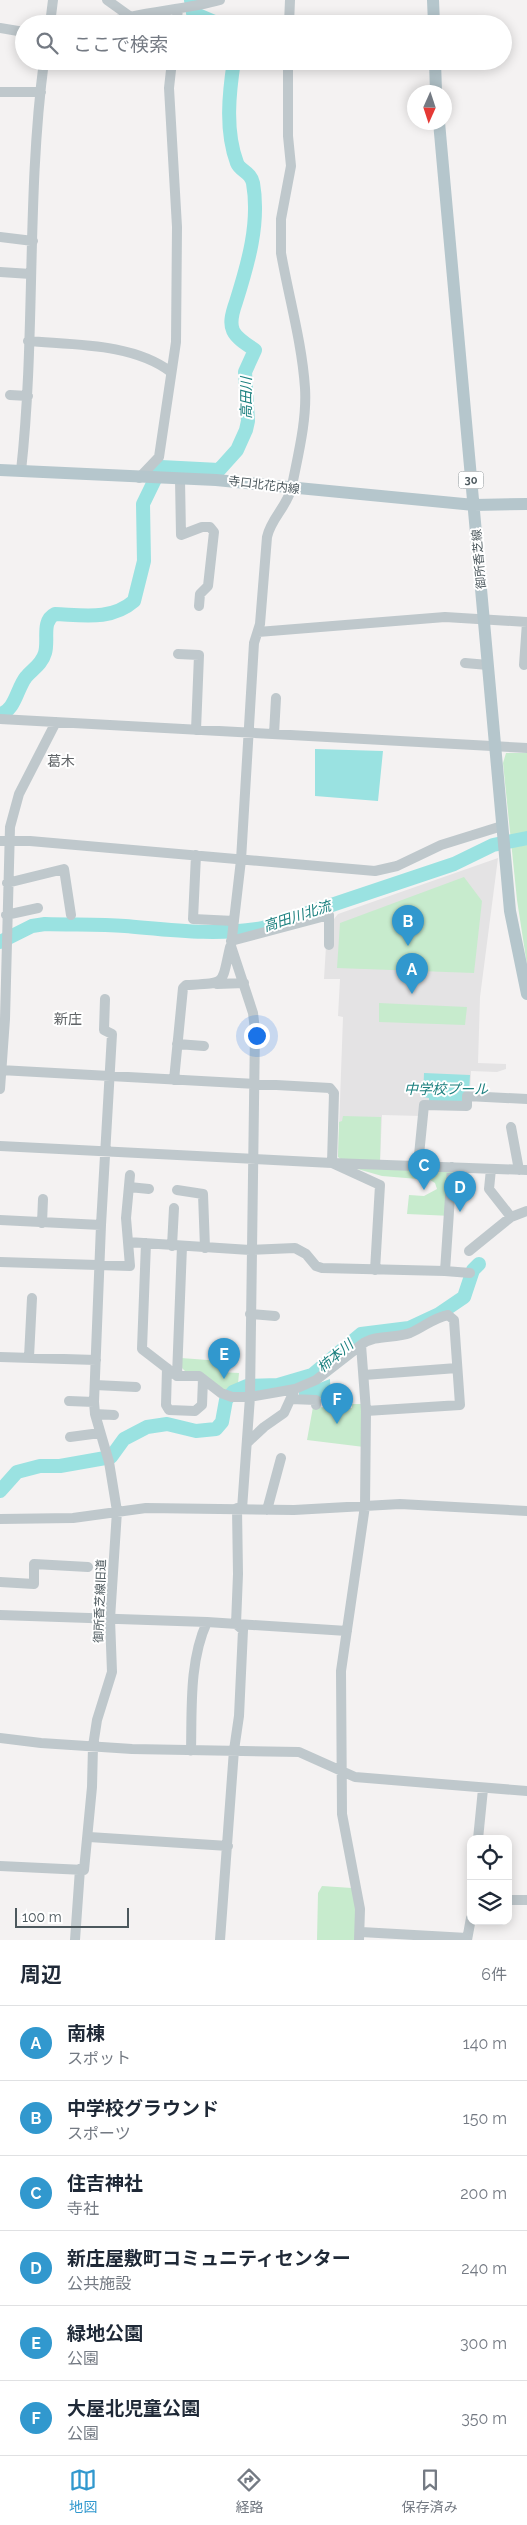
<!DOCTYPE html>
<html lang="ja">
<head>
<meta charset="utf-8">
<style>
	:root { --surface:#fff; --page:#f6f6f7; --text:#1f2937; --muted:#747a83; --line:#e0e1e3; --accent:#3198ce }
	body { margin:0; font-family:Raleway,"Noto Sans JP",sans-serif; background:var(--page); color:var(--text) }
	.controls { position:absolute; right:15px; bottom:15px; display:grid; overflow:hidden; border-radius:10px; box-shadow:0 2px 12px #0003 }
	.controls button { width:45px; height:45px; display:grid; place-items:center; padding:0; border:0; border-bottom:1px solid var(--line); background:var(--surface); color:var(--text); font:25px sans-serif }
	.compass { position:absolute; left:407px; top:85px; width:45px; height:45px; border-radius:50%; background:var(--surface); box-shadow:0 2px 12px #0003; rotate:183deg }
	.scale { position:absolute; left:15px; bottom:12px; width:114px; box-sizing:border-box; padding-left:5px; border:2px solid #4c585d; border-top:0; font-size:14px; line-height:18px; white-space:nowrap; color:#4c585d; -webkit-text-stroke:4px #fff; paint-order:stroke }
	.you { position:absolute; left:256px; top:1035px; width:18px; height:18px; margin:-12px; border:4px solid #fff; border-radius:50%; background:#1a73e8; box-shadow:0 0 0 8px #1a73e833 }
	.badge { display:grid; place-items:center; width:32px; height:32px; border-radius:50%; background:var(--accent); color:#fff; font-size:16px; font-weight:700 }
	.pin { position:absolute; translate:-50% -41px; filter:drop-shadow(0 1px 2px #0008) }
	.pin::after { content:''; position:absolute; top:26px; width:18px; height:15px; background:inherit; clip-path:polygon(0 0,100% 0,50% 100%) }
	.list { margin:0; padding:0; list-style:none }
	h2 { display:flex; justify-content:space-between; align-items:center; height:65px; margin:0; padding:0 20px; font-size:21px }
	h2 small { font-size:16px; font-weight:400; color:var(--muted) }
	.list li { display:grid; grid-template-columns:32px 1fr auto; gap:15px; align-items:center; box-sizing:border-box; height:75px; padding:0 20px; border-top:1px solid var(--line) }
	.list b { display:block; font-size:19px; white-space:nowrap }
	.list p { margin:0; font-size:16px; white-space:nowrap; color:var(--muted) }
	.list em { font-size:16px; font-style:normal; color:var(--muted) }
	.icon { flex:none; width:28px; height:28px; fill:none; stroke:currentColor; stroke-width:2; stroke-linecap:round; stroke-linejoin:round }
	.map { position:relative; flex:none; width:527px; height:1940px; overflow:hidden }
	.search { position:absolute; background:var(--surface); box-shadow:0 2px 12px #0003; left:15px; right:15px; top:15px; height:55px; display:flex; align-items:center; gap:12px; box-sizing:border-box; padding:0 18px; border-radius:28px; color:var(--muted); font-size:19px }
	.sheet { height:515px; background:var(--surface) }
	nav { display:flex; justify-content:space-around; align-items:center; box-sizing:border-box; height:70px; border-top:1px solid var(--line); background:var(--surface); font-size:14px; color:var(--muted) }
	nav a { display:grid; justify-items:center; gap:2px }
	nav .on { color:var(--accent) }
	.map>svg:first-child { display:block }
</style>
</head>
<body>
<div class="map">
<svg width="527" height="1940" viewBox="0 0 527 1940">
	<rect width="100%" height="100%" fill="#f4f2f2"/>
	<!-- education -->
	<path fill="#e4e3e4" d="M 498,858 L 480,997 L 478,1063 L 506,1064 L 506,1069 L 497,1072 L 471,1071 L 470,1094 L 429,1103 L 422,1116 L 382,1115 L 380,1162 L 338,1157 L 343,1017 L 338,1016 L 340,979 L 324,979 L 326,946 L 334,919 L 338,914 Z"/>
	<!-- green -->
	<path fill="#c7ebcd" d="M 506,753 L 527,753 L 527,965 L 517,900 L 503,763 Z
		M 464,877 L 482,901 L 474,973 L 337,968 L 340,923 Z
		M 379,1003 L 467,1007 L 465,1025 L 379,1022 Z
		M 343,1116 L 381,1117 L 380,1162 L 342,1160 L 338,1157 L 339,1122 L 342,1121 Z
		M 354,1168 L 455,1169 L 452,1216 L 407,1214 L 409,1195 L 424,1196 L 437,1189 L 435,1183 L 430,1180 L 382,1176 Z
		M 181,1358 L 221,1361 L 221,1372 L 239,1373 L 238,1384 L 225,1390 L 185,1371 L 180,1366 Z
		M 352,1404 L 364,1404 L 364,1447 L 307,1440 L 313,1407 L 352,1408 Z
		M 322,1886 L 352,1888 L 357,1909 L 356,1940 L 317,1940 L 318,1893 Z"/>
	<!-- water -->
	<path fill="#9ae2e1" d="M 315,749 L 383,751 L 378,801 L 315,796 Z
		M 424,1073 L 470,1075 L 469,1092 L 465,1105 L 429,1103 L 429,1098 L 423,1097 Z
		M 330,1379 L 331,1405 L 324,1405 L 324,1398 L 299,1398 L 299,1391 Z"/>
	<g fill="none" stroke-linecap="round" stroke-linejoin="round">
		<!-- river -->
		<path stroke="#9ae2e1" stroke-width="14" d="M 191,0 L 193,13 L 219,24
			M 0,714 C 15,711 17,688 26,677 C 33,669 42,664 45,653 C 49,640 41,621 55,614 C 82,615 111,621 134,601 L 144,561 L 143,504 L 161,467 L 219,470 L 237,450 L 246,430 L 248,421 L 245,372 L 255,350 C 232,335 226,330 236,302 C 248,264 260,223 253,183 C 251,172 240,171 237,163 C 225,131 229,93 234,61
			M 0,942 L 32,926 L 45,924 C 71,925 99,924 125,926 C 172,930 216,936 263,928 L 454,864 L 493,845 L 527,838
			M 0,1491 L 17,1472 L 40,1466 L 60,1466 L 111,1457 L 124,1439 L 147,1427 L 167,1424 L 196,1431 L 216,1429 L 222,1422 L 226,1400 L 233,1392 L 247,1386 L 278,1385 L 312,1375 L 361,1334 L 409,1328 L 439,1314 L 464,1297 L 473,1270 L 479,1264"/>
		<!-- minor -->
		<path stroke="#bfc8cc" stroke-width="10" d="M 107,0 L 128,15
			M 50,24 L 53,0
			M 103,24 C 141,11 181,11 220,0
			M 176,24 L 178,10
			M 289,24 L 290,0
			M 0,28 L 24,32
			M 0,92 L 41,92
			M 0,237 L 33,241
			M 0,272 L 31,274
			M 28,341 C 74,345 133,343 171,372
			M 10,395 L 28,396
			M 21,471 C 36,335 26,197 44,61
			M 139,478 L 159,457 L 176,342 L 177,227 L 169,88 L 172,61
			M 180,479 L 181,535 L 202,527 L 210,527 L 214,532 L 208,586 L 200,594 L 199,606
			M 258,632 L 445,617 L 527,622 L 524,665
			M 178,654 L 199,655 L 196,730
			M 465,663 L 488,665
			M 0,719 L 527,748
			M 274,734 L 276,698
			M 0,841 L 30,841 L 375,871 L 397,866 L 441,845 L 502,826
			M 196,855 L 193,919 L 234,921
			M 7,883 L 64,869 L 71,915
			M 6,915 L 38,908
			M 231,941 L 329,915 L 329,945
			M 217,984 L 244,983
			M 177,1044 L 204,1046
			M 0,1070 L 330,1088 L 334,1093 L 332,1163 L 380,1185 L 375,1270
			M 174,1080 L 183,988 L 186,985 C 227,983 221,986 230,947
			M 0,1089 L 5,1019 L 10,827 L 19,794 L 56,722
			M 511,1127 L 519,1170
			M 0,1146 L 332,1163 L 527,1170
			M 418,1165 L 424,1105 L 467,1106 L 467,1096 L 527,1099
			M 491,1169 L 489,1189 L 511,1217
			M 129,1187 L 149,1189
			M 177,1190 L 203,1194 L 205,1248
			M 0,1220 L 101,1225
			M 42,1223 L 43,1199
			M 128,1242 L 250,1250 L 295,1248 L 306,1254 L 316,1266 L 322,1268 L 445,1271 L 452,1167
			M 146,1243 L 142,1349 L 177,1376 L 199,1376 L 221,1393 L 232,1397 L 250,1397 L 295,1389 L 316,1380 L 361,1345 L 366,1411 L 365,1506 L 341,1671 L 342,1814 L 360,1909 L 359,1940
			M 172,1246 L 174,1208
			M 469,1251 L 511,1217 L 527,1211
			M 0,1262 L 130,1266 L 126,1218 L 130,1175
			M 445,1271 L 470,1273
			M 250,1314 L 275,1316
			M 361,1345 C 375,1334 393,1339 410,1333 C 424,1327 433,1318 448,1315 L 454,1320 L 460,1405 L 366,1411
			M 0,1357 L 96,1360
			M 29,1357 L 32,1298
			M 167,1368 L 166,1405 L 169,1410 L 195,1411 L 202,1405 L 203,1379
			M 364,1375 L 457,1368
			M 177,1376 L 182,1246
			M 95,1385 L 136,1387
			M 291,1399 L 316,1400 L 316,1405
			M 69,1401 L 94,1402
			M 95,1414 L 114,1415
			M 70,1437 L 100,1433
			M 248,1442 L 264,1427 L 284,1413 L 295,1389
			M 242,1509 L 250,1397 L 255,1030 L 253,1013 L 231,946 L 241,860 L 254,643 L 260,624 L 267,537 C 271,518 288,506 292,486 C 298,455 307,420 305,388 C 302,343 289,298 281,253 L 281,219 L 291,166 L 288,136 L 288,61
			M 267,1510 L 281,1458
			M 0,1519 L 73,1518 L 146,1508 L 294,1510 L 400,1504 L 527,1511
			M 0,1582 L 34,1584 L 34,1564 L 88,1567
			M 0,1615 L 207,1622 L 347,1631
			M 0,1738 L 41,1743 L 132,1749 L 299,1752 L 355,1777 L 527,1791
			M 191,1751 C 192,1709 189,1661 207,1622
			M 89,1837 L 228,1846
			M 478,1839 L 483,1789
			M 0,1866 L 84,1870 L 92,1787 L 93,1746 L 97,1720 L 112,1672 L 110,1619 L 117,1511 L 109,1462 L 95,1414 L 94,1402 L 101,1225 L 112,1034 L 104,1030 L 105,999
			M 508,1900 L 527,1900
			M 361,1932 L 467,1938
			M 75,1940 L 80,1869
			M 220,1940 L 234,1750 L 239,1716 L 243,1630 L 236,1624 L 238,1574 L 237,1508
			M 467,1940 L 471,1918"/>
		<!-- major -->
		<path stroke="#b5c6cc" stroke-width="12" d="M 433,0 L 434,24
			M 435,61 L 436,92
			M 439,122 L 510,911 L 527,994
			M 0,470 L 216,480 L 474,505 L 527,504"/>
	</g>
	<g text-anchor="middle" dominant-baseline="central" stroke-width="4" stroke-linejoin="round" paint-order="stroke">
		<!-- shield labels -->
		<rect fill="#fff" stroke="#828a8e" stroke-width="1" x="458.5" y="471.5" width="25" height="17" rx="4"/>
		<g font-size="11" font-weight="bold" fill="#4c585d">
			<text x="471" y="480">30</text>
		</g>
		<!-- street labels -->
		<g font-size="12" fill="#4c585d" stroke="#fff">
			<text transform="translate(264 485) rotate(7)">寺口北花内線</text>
			<text transform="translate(479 559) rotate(-95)">御所香芝線</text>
			<text transform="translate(100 1601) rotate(-88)">御所香芝線旧道</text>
		</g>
		<!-- water labels -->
		<g font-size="14" font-style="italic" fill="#1c807f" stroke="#fff">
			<text transform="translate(246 398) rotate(-90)">高田川</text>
			<text transform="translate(297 916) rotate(-18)">高田川北流</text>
			<text x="446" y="1089">中学校プール</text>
			<text transform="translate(335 1356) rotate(-40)">柿本川</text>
		</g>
		<!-- neighbourhood labels -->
		<g font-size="14" fill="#5f6366" stroke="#fff">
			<text x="61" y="761">葛木</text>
			<text x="68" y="1019">新庄</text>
		</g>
	</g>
</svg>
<div class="controls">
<button><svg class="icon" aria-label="locate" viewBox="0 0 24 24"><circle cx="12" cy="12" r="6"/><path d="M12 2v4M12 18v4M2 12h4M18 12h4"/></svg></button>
<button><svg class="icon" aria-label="layers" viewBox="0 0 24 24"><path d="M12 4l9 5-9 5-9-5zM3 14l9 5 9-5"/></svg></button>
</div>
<svg class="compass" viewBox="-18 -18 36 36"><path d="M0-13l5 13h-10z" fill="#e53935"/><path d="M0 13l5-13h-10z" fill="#747a83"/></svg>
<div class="scale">100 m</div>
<div class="you"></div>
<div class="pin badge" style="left:412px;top:994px">A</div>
<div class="pin badge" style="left:408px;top:946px">B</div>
<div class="pin badge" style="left:424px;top:1190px">C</div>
<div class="pin badge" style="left:460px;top:1212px">D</div>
<div class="pin badge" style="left:224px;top:1379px">E</div>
<div class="pin badge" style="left:337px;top:1424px">F</div>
<div class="search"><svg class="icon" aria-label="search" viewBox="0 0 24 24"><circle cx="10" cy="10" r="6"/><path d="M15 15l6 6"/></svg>ここで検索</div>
</div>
<section class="sheet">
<h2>周辺<small>6件</small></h2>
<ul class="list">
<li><span class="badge">A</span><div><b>南棟</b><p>スポット</p></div><em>140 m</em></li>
<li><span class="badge">B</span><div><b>中学校グラウンド</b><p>スポーツ</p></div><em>150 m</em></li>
<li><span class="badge">C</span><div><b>住吉神社</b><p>寺社</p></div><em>200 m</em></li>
<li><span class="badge">D</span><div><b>新庄屋敷町コミュニティセンター</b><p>公共施設</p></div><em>240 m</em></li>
<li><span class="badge">E</span><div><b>緑地公園</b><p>公園</p></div><em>300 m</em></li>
<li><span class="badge">F</span><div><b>大屋北児童公園</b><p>公園</p></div><em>350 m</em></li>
</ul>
</section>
<nav>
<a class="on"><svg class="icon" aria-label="map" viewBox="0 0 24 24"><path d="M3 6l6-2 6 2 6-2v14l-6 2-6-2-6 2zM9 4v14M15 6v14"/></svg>地図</a>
<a><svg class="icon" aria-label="directions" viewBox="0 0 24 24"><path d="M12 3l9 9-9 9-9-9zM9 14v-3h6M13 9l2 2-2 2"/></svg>経路</a>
<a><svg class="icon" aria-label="saved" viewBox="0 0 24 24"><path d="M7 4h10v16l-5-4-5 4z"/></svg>保存済み</a>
</nav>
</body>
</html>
